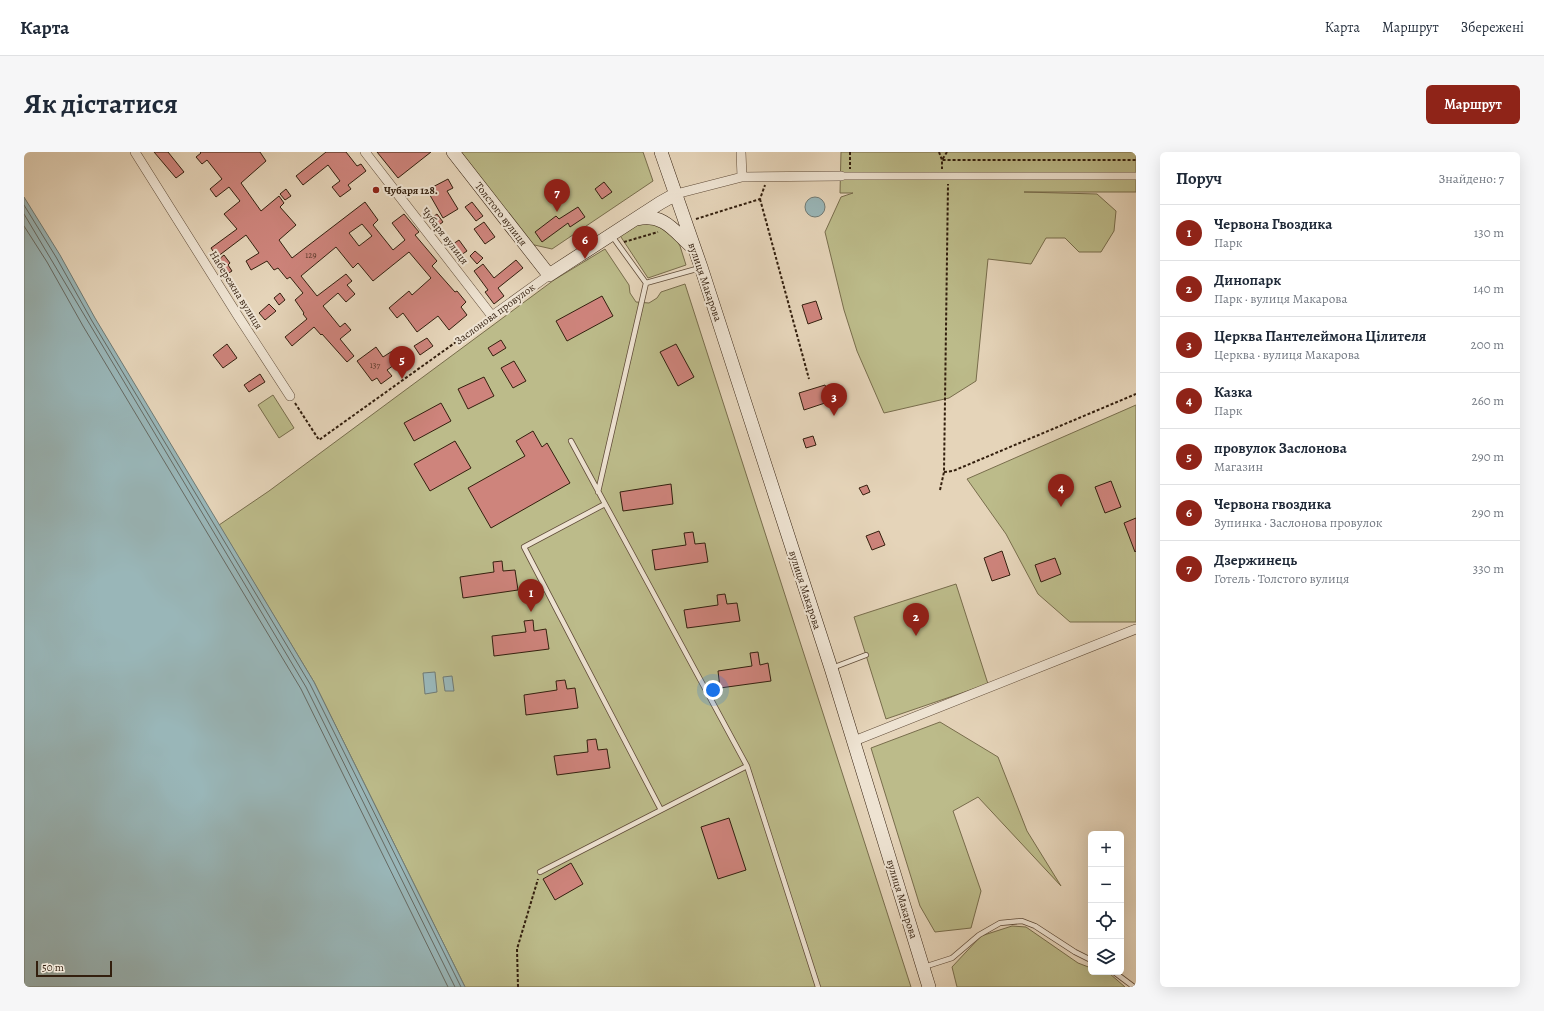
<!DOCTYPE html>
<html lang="uk">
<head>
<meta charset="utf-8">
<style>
	:root { --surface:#fff; --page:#f6f6f7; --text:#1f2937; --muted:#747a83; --line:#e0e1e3; --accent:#8f2418 }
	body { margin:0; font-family:Alegreya,serif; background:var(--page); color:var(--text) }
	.controls { position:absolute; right:12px; bottom:12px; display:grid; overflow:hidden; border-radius:6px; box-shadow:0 4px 16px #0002 }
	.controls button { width:36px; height:36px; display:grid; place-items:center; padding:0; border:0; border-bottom:1px solid var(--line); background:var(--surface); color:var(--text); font:20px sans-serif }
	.scale { position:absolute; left:12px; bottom:10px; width:76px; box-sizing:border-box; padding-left:4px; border:2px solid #331f0e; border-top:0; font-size:11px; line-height:14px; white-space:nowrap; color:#331f0e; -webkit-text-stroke:3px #eee3d2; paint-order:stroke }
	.you { position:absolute; left:689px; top:538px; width:14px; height:14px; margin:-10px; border:3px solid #fff; border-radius:50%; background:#1a73e8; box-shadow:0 0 0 6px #1a73e833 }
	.badge { display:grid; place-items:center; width:26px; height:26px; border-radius:50%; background:var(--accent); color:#fff; font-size:13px; font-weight:700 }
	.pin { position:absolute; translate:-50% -33px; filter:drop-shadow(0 1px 2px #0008) }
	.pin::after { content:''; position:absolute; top:21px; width:14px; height:12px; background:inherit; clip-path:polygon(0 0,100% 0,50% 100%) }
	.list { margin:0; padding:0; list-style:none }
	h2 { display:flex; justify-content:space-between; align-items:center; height:52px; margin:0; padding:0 16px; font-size:17px }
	h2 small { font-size:13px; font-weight:400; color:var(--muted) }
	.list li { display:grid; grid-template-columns:26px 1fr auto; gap:12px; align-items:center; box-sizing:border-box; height:56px; padding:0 16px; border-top:1px solid var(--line) }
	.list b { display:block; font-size:15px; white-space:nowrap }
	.list p { margin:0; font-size:13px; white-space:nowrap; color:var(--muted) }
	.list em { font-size:13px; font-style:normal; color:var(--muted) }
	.icon { flex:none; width:22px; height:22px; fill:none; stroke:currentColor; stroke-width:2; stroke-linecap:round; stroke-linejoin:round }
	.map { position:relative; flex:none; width:1112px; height:835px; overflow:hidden; border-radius:6px }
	header { display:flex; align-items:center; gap:24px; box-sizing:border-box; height:56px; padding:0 20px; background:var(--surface); border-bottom:1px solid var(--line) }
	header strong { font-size:19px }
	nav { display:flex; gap:22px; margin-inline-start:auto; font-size:14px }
	.intro { display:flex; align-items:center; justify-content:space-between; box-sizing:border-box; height:96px; padding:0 24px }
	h1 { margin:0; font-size:28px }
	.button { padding:10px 18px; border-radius:6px; background:var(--accent); color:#fff; font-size:14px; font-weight:700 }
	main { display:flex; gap:24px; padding:0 24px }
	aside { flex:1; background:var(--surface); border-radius:6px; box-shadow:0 4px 16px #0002 }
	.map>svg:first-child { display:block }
</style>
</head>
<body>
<header>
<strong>Карта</strong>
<nav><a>Карта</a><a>Маршрут</a><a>Збережені</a></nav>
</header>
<div class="intro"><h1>Як дістатися</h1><a class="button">Маршрут</a></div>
<main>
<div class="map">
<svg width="1112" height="835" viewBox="0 0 1112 835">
	<rect width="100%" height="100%" fill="#e5d4b9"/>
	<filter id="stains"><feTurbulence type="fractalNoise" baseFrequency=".005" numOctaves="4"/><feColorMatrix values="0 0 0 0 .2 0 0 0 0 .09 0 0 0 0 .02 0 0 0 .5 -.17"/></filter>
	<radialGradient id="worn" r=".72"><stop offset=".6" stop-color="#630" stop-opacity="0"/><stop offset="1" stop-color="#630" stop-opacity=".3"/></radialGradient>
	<!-- green -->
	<path fill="#bcbb8a" stroke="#786d4c" d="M 437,0 L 619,0 L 629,29 L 528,97 L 506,92 Z
		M 817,0 L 1112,0 L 1112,40 L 1000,40 L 1073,42 L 1092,59 L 1090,79 L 1077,100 L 1055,100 L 1041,86 L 1022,86 L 1007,112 L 964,107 L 952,229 L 925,246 L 860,261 L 833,199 L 820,158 L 801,80 L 817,45 L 829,41 L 816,41 Z
		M 619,69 L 635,73 L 651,86 L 656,94 L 662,113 L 624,126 L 595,82 Z
		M 581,97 L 605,133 L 606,141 L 612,150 L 625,151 L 633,146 L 637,140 L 661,132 L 887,835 L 441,835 L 290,530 L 195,373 L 245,339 L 530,128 Z
		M 249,243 L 270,276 L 255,286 L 234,253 Z
		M 1112,253 L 1112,470 L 1046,470 L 1014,442 L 982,382 L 943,327 Z
		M 932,432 L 964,532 L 862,567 L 830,465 Z
		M 916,570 L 974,605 L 1003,679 L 1037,734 L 954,645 L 929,659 L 957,739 L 947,776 L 911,780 L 896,754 L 847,596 Z
		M 988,774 L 1002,775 L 1054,811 L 1067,816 L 1067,820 L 1085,821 L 1101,835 L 933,835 L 928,815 L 957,784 Z"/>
	<!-- water -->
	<path fill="#99b6b8" stroke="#707a74" d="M 0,45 L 36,103 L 71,166 L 290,530 L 441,835 L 0,835 Z
		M781 55a10 10 0 1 1 20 0a10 10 0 1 1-20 0Z
		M 411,520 L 413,540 L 401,542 L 399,521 Z
		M 428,524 L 430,539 L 421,539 L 419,525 Z"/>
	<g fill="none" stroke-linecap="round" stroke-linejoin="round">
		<!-- shore -->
		<path stroke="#666a63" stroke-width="1" d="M 0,53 L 32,105 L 68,169 L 286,532 L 437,835
			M 0,62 L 282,535 L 431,835
			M 0,74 L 23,110 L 59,174 L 277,537 L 424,835"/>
	</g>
	<!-- building -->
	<path fill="#ce847c" stroke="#331f0e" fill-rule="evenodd" d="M 130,0 L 144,0 L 160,20 L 152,26 Z
		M 176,0 L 236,0 L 242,9 L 217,31 L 237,59 L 255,44 L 260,51 L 256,55 L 272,73 L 255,88 L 268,106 L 341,50 L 354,68 L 349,73 L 369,98 L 381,88 L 368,71 L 380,62 L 395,80 L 391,83 L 413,109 L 408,114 L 431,140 L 433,139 L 442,150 L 437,155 L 443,163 L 425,178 L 414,164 L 393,180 L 379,161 L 373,166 L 365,156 L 385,139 L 388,143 L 407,126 L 385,100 L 349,129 L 334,111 L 329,116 L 312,95 L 277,124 L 293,144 L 322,122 L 328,129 L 323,133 L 331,142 L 322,150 L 314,141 L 299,154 L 316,175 L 321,171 L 327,178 L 316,187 L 330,204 L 323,210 L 298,182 L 297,183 L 290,175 L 268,194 L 261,185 L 283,167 L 279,162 L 280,161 L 271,148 L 279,141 L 266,125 L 263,127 L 254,116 L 250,118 L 243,109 L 227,118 L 222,109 L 235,101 L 222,83 L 193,105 L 187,96 L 213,77 L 200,62 L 216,49 L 205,35 L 192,45 L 186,37 L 198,27 L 183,8 L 178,12 L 172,5 L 177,1 ZM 338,72 L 348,84 L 335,94 L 325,81 Z
		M 302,0 L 322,0 L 333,14 L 337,12 L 342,19 L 324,33 L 327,37 L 316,45 L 308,35 L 316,29 L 304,13 L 279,33 L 272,24 Z
		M 353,0 L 407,0 L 374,26 Z
		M 424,27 L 429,36 L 423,39 L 434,57 L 419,66 L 403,38 Z
		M 580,30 L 588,40 L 578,47 L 571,37 Z
		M 262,37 L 267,44 L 261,48 L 256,42 Z
		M 448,50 L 459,64 L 452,69 L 441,55 Z
		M 554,55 L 561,65 L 546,75 L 544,71 L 518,90 L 511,80 L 532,64 L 535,67 Z
		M 413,62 L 419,70 L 412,75 L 406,67 Z
		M 460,70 L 471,85 L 461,92 L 450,77 Z
		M 435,88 L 443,99 L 434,105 L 426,94 Z
		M 451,99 L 459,106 L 453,112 L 446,104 Z
		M 200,103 L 206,111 L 204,113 L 208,119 L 200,124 L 190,111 Z
		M 492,108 L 499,116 L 474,136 L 480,144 L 470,152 L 461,140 L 464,138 L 450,119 L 459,112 L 470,126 Z
		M 256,141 L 261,148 L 255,153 L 250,146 Z
		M 578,144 L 589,164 L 543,189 L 532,169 Z
		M 792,149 L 798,167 L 784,172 L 778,153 Z
		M 245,152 L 252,159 L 241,168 L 235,161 Z
		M 403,186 L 409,194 L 396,203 L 390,194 Z
		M 477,188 L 482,196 L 469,204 L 464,196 Z
		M 203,192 L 213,206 L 199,216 L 189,203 Z
		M 652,192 L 670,225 L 654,234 L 636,200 Z
		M 352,195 L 359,205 L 373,196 L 380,206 L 363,218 L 368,224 L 357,232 L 353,226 L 348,229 L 333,209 Z
		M 490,209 L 502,229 L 489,236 L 477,216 Z
		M 236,222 L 241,230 L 225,240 L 220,233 Z
		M 460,225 L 470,244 L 444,257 L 434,237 Z
		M 801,233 L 807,249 L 780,258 L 775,241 Z
		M 417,251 L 427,269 L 390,289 L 380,271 Z
		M 509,279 L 518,295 L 523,291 L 546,331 L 467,376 L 444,336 L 501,304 L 492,289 Z
		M 789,284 L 792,293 L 782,296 L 779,287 Z
		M 431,289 L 447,316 L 406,339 L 390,312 Z
		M 1087,329 L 1097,355 L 1081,361 L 1071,335 Z
		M 647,332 L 649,352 L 599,359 L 596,340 Z
		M 843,333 L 846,340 L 839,343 L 835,336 Z
		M 1112,366 L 1112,399 L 1111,400 L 1100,371 Z
		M 855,379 L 861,393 L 848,398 L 842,384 Z
		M 669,380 L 671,392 L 681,391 L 684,410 L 631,418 L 628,398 L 662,393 L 660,381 Z
		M 978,399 L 986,423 L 968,429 L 960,406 Z
		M 1031,406 L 1037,422 L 1017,430 L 1011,413 Z
		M 478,409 L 479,419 L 491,418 L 494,438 L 439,446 L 436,425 L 470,420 L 469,410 Z
		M 701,442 L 703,452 L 713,451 L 716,469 L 663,476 L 660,458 L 694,453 L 693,443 Z
		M 509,468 L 510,479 L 522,477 L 525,497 L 470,504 L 468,484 L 502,480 L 500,469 Z
		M 734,500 L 736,513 L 744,511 L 747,529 L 696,536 L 694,519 L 728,514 L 726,501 Z
		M 541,528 L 543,537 L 551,536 L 554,556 L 502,563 L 500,543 L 533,538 L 532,529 Z
		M 572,587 L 574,598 L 583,597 L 586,616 L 533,623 L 530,604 L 564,600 L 563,588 Z
		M 705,666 L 722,718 L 694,727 L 677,675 Z
		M 547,711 L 559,732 L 531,748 L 519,727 Z"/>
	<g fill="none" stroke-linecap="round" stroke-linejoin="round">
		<!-- service casing -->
		<g stroke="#604c39" stroke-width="6">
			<path id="service" d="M 588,84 L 622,131 L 676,116
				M 547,289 L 723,614 L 794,835
				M 574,340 L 622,131
				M 581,352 L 500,395 L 637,658
				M 808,516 L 842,503
				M 516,720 L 723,614
				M 900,815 L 928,806 L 955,783 L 976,771 L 998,769 L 1011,774 L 1051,800 L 1067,808
				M 1090,820 L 1110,835"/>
		</g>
		<!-- pedestrian casing -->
		<g stroke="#604c39" stroke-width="8">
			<path id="pedestrian" d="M 817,24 L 1112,24"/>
		</g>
		<!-- minor casing -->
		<g stroke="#604c39" stroke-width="10">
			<path id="minor" d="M 111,0 L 214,164 L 266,244
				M 341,0 L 468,164 L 525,123
				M 717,0 L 718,25
				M 652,42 L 718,25 L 817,24
				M 830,589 L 1112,477"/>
		</g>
		<!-- secondary casing -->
		<g stroke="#331f0e" stroke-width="14">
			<path id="secondary" d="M 429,0 L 525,123 L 636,51 L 652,42
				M 637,0 L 677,115 L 807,516 L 905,835
				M 613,67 C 640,61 650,79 668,95"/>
		</g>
		<!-- path -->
		<path stroke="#331f0e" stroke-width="2" stroke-dasharray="3 2" stroke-linecap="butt" d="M 826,0 L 826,17
			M 915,0 L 918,8 L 918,17
			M 923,0 L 918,8 L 1112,8
			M 736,47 L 785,227
			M 672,67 L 736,47 L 741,33
			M 600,90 L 634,80
			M 271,251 L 295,288 L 460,170
			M 920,320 L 929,319 L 1112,242
			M 916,338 L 920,320 L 924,32
			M 494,835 L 493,797 L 514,727"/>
		<!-- service -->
		<use href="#service" stroke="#eee3d2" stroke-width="4.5"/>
		<!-- pedestrian -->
		<use href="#pedestrian" stroke="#eee3d2" stroke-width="7"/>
		<!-- minor -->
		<use href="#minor" stroke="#eee3d2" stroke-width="9"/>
		<!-- secondary -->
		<use href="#secondary" stroke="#eee3d2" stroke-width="13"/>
	</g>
	<!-- markers -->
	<circle fill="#8f2418" stroke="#eee3d2" stroke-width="1.5" cx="352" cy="38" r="4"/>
	<g text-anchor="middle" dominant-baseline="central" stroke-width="4" stroke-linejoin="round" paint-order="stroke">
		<!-- number labels -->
		<g font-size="9" fill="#5a382a">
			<text x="287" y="103">129</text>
			<text x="351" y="213">137</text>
		</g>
		<!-- poi labels -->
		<g font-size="11" font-weight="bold" fill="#331f0e" stroke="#eee3d2" text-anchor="start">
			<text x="360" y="38">Чубаря 128.</text>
		</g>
		<!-- street labels -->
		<g font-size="11" fill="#331f0e" stroke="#eee3d2">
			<text transform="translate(477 62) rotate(52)">Толстого вулиця</text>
			<text transform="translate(421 84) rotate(52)">Чубаря вулиця</text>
			<text transform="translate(681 130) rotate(71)">вулиця Макарова</text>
			<text transform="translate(212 138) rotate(58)">Набережна вулиця</text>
			<text transform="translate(471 162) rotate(-36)">Заслонова провулок</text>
			<text transform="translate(781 438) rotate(72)">вулиця Макарова</text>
			<text transform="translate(878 747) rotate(73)">вулиця Макарова</text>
		</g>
	</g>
	<rect width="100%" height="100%" filter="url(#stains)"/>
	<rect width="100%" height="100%" fill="url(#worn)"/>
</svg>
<div class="controls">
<button>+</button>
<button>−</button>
<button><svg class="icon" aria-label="locate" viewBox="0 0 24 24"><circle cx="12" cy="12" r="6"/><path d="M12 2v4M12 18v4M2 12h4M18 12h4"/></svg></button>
<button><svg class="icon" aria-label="layers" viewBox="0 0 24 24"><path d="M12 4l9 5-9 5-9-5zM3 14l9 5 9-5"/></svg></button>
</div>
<div class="scale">50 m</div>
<div class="you"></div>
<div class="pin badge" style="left:507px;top:460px">1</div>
<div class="pin badge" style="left:892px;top:484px">2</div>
<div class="pin badge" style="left:810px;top:264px">3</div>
<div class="pin badge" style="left:1037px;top:355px">4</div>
<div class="pin badge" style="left:378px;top:227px">5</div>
<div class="pin badge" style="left:561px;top:107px">6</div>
<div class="pin badge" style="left:533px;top:60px">7</div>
</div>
<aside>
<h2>Поруч<small>Знайдено: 7</small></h2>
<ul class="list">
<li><span class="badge">1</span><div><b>Червона Гвоздика</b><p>Парк</p></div><em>130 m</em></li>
<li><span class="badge">2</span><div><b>Динопарк</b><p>Парк · вулиця Макарова</p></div><em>140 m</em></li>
<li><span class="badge">3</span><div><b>Церква Пантелеймона Цілителя</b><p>Церква · вулиця Макарова</p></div><em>200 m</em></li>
<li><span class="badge">4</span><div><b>Казка</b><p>Парк</p></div><em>260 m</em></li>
<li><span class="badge">5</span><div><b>провулок Заслонова</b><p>Магазин</p></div><em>290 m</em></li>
<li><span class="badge">6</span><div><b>Червона гвоздика</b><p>Зупинка · Заслонова провулок</p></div><em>290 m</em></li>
<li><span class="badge">7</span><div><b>Дзержинець</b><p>Готель · Толстого вулиця</p></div><em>330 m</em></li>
</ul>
</aside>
</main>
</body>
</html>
